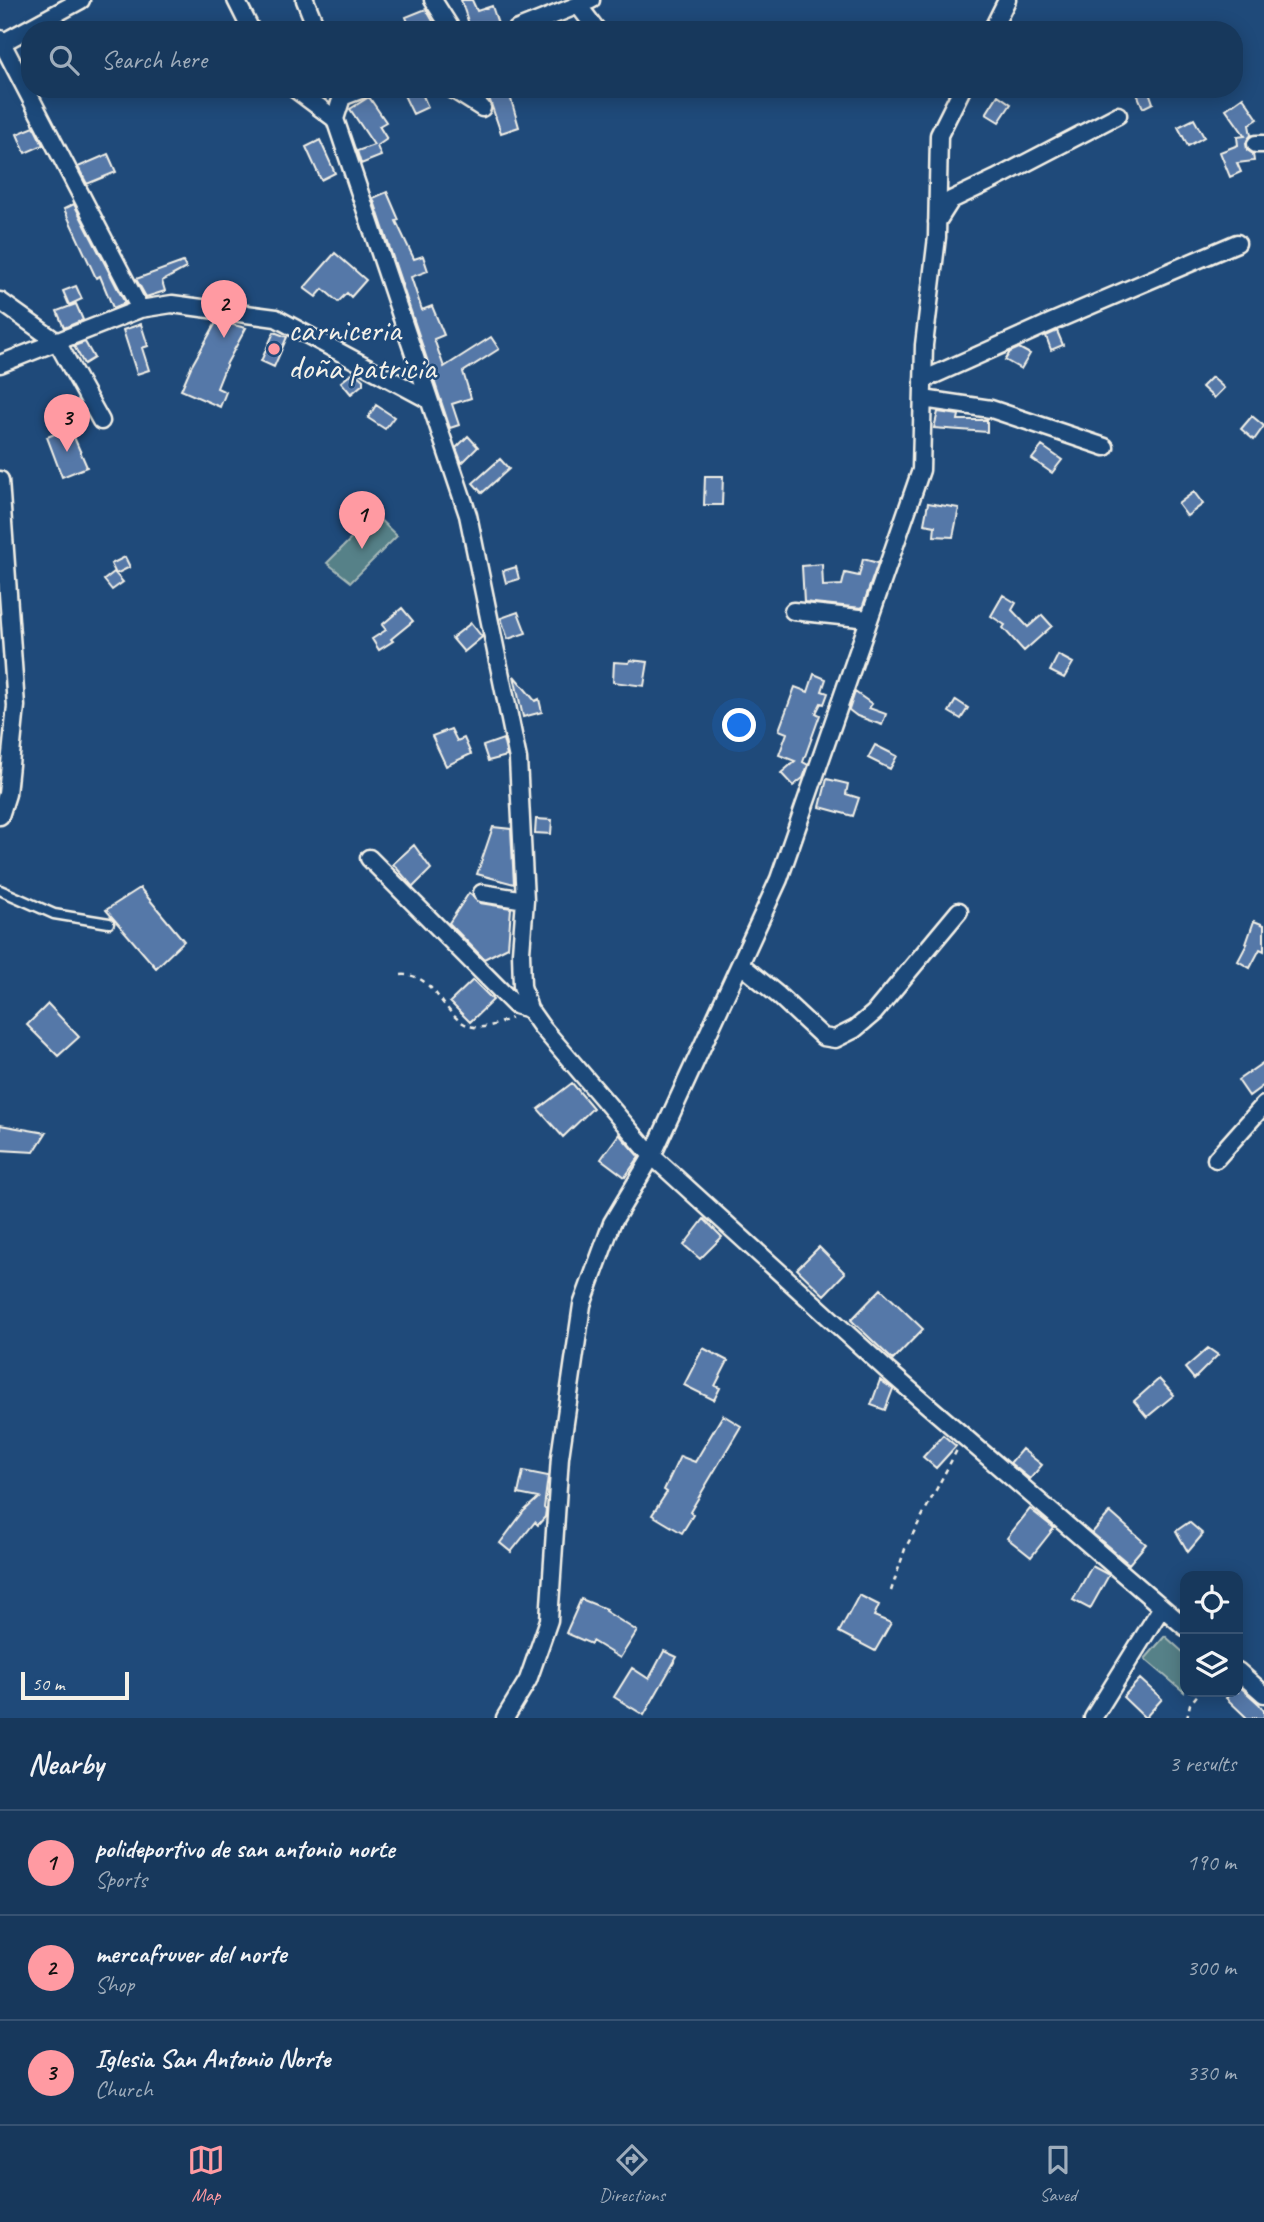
<!DOCTYPE html>
<html lang="en">
<head>
<meta charset="utf-8">
<style>
	:root { --surface:#17385c; --page:#244365; --text:#f1f3f6; --muted:#9eacbb; --line:#365272; --accent:#ff9aa2 }
	body { margin:0; font-family:Caveat,sans-serif; background:var(--page); color:var(--text) }
	.controls { position:absolute; right:21px; bottom:21px; display:grid; overflow:hidden; border-radius:14px; box-shadow:0 4px 18px #0003 }
	.controls button { width:63px; height:63px; display:grid; place-items:center; padding:0; border:0; border-bottom:2px solid var(--line); background:var(--surface); color:var(--text); font:35px sans-serif }
	.scale { position:absolute; left:21px; bottom:18px; width:108px; box-sizing:border-box; padding-left:7px; border:4px solid #f4f1e8; border-top:0; font-size:19px; line-height:24px; white-space:nowrap; color:#f4f1e8; -webkit-text-stroke:5px #1f4a7a; paint-order:stroke }
	.you { position:absolute; left:740px; top:726px; width:24px; height:24px; margin:-18px; border:5px solid #fff; border-radius:50%; background:#1a73e8; box-shadow:0 0 0 10px #1a73e833 }
	.badge { display:grid; place-items:center; width:46px; height:46px; border-radius:50%; background:var(--accent); color:#111; font-size:23px; font-weight:700 }
	.pin { position:absolute; translate:-50% -58px; filter:drop-shadow(0 2px 4px #0008) }
	.pin::after { content:''; position:absolute; top:37px; width:24px; height:21px; background:inherit; clip-path:polygon(0 0,100% 0,50% 100%) }
	.list { margin:0; padding:0; list-style:none }
	h2 { display:flex; justify-content:space-between; align-items:center; height:91px; margin:0; padding:0 28px; font-size:30px }
	h2 small { font-size:23px; font-weight:400; color:var(--muted) }
	.list li { display:grid; grid-template-columns:46px 1fr auto; gap:21px; align-items:center; box-sizing:border-box; height:105px; padding:0 28px; border-top:2px solid var(--line) }
	.list b { display:block; font-size:26px; white-space:nowrap }
	.list p { margin:0; font-size:23px; white-space:nowrap; color:var(--muted) }
	.list em { font-size:23px; font-style:normal; color:var(--muted) }
	.icon { flex:none; width:38px; height:38px; fill:none; stroke:currentColor; stroke-width:2; stroke-linecap:round; stroke-linejoin:round }
	.map { position:relative; flex:none; width:1264px; height:1718px; overflow:hidden }
	.search { position:absolute; background:var(--surface); box-shadow:0 4px 18px #0003; left:21px; right:21px; top:21px; height:77px; display:flex; align-items:center; gap:18px; box-sizing:border-box; padding:0 24px; border-radius:28px; color:var(--muted); font-size:26px }
	.sheet { height:406px; background:var(--surface) }
	nav { display:flex; justify-content:space-around; align-items:center; box-sizing:border-box; height:98px; border-top:2px solid var(--line); background:var(--surface); font-size:19px; color:var(--muted) }
	nav a { display:grid; justify-items:center; gap:4px }
	nav .on { color:var(--accent) }
	.map>svg:first-child { display:block }
</style>
</head>
<body>
<div class="map">
<svg width="1264" height="1718" viewBox="0 0 1264 1718">
	<rect width="100%" height="100%" fill="#1f4a7a"/>
	<filter id="ink" filterUnits="userSpaceOnUse"><feTurbulence type="fractalNoise" baseFrequency=".0143" numOctaves="2"/><feDisplacementMap in="SourceGraphic" scale="14" xChannelSelector="R" yChannelSelector="G"/><feConvolveMatrix kernelMatrix="1 2 1 2 8 2 1 2 1" color-interpolation-filters="sRGB"/></filter>
	<g filter="url(#ink)">
		<!-- green -->
		<path fill="#578188" stroke="#a6b9b8" stroke-width="2" d="M 375,515 L 397,536 L 351,582 L 327,563 Z
			M 1165,1636 L 1185,1654 L 1184,1692 L 1145,1659 Z"/>
		<!-- building -->
		<path fill="#5478a8" stroke="#f4f1e8" stroke-width="2" d="M 461,0 L 472,0 L 477,11 L 492,6 L 498,24 L 480,30 L 471,30 Z
			M 426,9 L 438,30 L 411,30 L 406,17 Z
			M 401,89 L 420,89 L 428,107 L 413,114 Z
			M 486,89 L 508,89 L 519,127 L 501,133 Z
			M 1135,89 L 1148,89 L 1153,103 L 1143,108 Z
			M 998,95 L 1011,104 L 999,122 L 986,114 Z
			M 369,97 L 386,122 L 379,126 L 387,139 L 377,146 L 381,156 L 361,164 L 357,151 L 374,145 L 350,109 Z
			M 1243,97 L 1258,119 L 1249,125 L 1251,135 L 1246,143 L 1247,150 L 1253,154 L 1254,161 L 1237,163 L 1241,172 L 1230,177 L 1220,152 L 1238,145 L 1237,137 L 1245,136 L 1226,109 Z
			M 1194,119 L 1204,137 L 1188,146 L 1178,127 Z
			M 34,127 L 43,145 L 25,153 L 17,134 Z
			M 320,140 L 335,173 L 321,180 L 306,147 Z
			M 108,154 L 116,172 L 87,184 L 78,167 Z
			M 387,192 L 399,220 L 396,221 L 414,259 L 423,256 L 428,271 L 411,277 L 422,310 L 432,306 L 444,335 L 434,339 L 444,367 L 491,337 L 499,349 L 463,372 L 471,398 L 452,404 L 459,425 L 450,428 L 373,198 Z
			M 74,204 L 125,303 L 113,308 L 100,276 L 96,278 L 64,209 Z
			M 335,253 L 366,280 L 351,297 L 347,293 L 338,302 L 323,289 L 316,297 L 304,288 Z
			M 183,262 L 186,268 L 162,281 L 165,291 L 146,297 L 136,279 Z
			M 76,286 L 82,299 L 69,305 L 63,291 Z
			M 76,304 L 83,320 L 64,328 L 57,311 Z
			M 217,321 L 246,328 L 227,363 L 217,388 L 226,392 L 220,407 L 181,390 L 191,367 Z
			M 141,324 L 148,346 L 142,348 L 149,370 L 137,374 L 123,330 Z
			M 1057,331 L 1063,345 L 1051,350 L 1046,336 Z
			M 274,332 L 287,337 L 274,367 L 261,361 Z
			M 85,342 L 94,358 L 84,364 L 74,346 Z
			M 1019,348 L 1030,354 L 1021,369 L 1005,360 L 1010,352 Z
			M 354,372 L 363,380 L 363,384 L 351,394 L 341,382 Z
			M 1212,377 L 1224,388 L 1214,398 L 1202,387 Z
			M 376,405 L 394,417 L 385,429 L 368,418 Z
			M 938,412 L 959,415 L 958,420 L 987,420 L 987,432 L 934,428 Z
			M 1252,416 L 1264,426 L 1254,440 L 1241,429 Z
			M 70,428 L 87,467 L 62,477 L 47,437 Z
			M 468,436 L 478,447 L 462,463 L 456,448 Z
			M 1042,446 L 1062,460 L 1052,473 L 1032,459 Z
			M 500,459 L 509,469 L 482,493 L 473,483 Z
			M 705,476 L 723,476 L 722,505 L 704,505 Z
			M 1194,492 L 1203,504 L 1187,516 L 1178,504 Z
			M 928,503 L 959,508 L 953,537 L 934,536 L 935,526 L 924,524 Z
			M 125,557 L 130,567 L 116,574 L 111,564 Z
			M 863,559 L 878,563 L 862,608 L 804,602 L 802,566 L 822,564 L 823,586 L 842,585 L 845,573 L 859,576 Z
			M 516,567 L 519,579 L 506,583 L 503,571 Z
			M 114,572 L 123,582 L 112,590 L 104,580 Z
			M 1003,595 L 1016,603 L 1012,610 L 1028,627 L 1042,615 L 1052,626 L 1024,651 L 1003,628 L 1005,625 L 991,616 Z
			M 402,608 L 413,621 L 391,639 L 393,641 L 379,650 L 372,639 L 386,630 L 382,625 Z
			M 518,612 L 526,633 L 508,639 L 501,618 Z
			M 471,623 L 482,637 L 464,652 L 452,638 Z
			M 1058,655 L 1073,663 L 1064,678 L 1050,671 Z
			M 630,660 L 648,662 L 644,686 L 613,682 L 614,662 L 629,663 Z
			M 814,674 L 826,679 L 822,691 L 828,693 L 824,704 L 821,703 L 816,713 L 820,715 L 803,762 L 808,765 L 803,778 L 793,786 L 781,773 L 795,761 L 779,755 L 787,733 L 779,730 L 795,687 L 808,692 Z
			M 514,676 L 535,701 L 539,699 L 542,712 L 523,717 Z
			M 855,692 L 872,704 L 869,708 L 886,714 L 882,725 L 857,716 L 849,710 Z
			M 956,700 L 968,708 L 961,719 L 949,712 Z
			M 451,729 L 457,741 L 464,738 L 471,754 L 446,766 L 432,736 Z
			M 503,739 L 507,756 L 488,761 L 483,746 Z
			M 875,745 L 897,756 L 890,769 L 868,758 Z
			M 827,779 L 848,784 L 846,794 L 859,798 L 853,816 L 820,807 Z
			M 536,819 L 552,820 L 551,834 L 535,833 Z
			M 493,827 L 511,829 L 514,884 L 477,874 Z
			M 414,845 L 431,869 L 413,887 L 393,864 Z
			M 140,888 L 184,941 L 156,968 L 106,910 Z
			M 469,893 L 480,903 L 511,908 L 508,947 L 484,959 L 449,923 Z
			M 1254,921 L 1264,925 L 1264,951 L 1260,949 L 1250,968 L 1238,961 L 1247,944 L 1246,944 Z
			M 473,980 L 493,1000 L 470,1022 L 450,1002 Z
			M 48,1004 L 79,1037 L 58,1056 L 27,1025 Z
			M 1264,1062 L 1264,1085 L 1249,1096 L 1238,1080 Z
			M 572,1083 L 593,1108 L 563,1137 L 538,1109 Z
			M 0,1125 L 46,1133 L 34,1152 L 0,1150 Z
			M 619,1134 L 639,1157 L 625,1177 L 601,1159 Z
			M 704,1219 L 722,1237 L 700,1259 L 684,1245 Z
			M 819,1247 L 845,1273 L 824,1295 L 797,1269 Z
			M 881,1289 L 923,1329 L 893,1360 L 851,1320 Z
			M 703,1348 L 728,1361 L 715,1386 L 720,1388 L 714,1400 L 684,1385 Z
			M 1208,1348 L 1218,1355 L 1194,1379 L 1185,1368 Z
			M 1159,1379 L 1174,1395 L 1147,1417 L 1134,1401 Z
			M 880,1380 L 893,1389 L 885,1410 L 871,1405 Z
			M 723,1415 L 741,1426 L 690,1512 L 693,1515 L 682,1533 L 652,1515 L 667,1492 L 664,1490 L 680,1456 L 695,1462 Z
			M 943,1435 L 956,1446 L 936,1468 L 923,1457 Z
			M 1022,1449 L 1042,1465 L 1030,1479 L 1010,1463 Z
			M 523,1471 L 548,1476 L 544,1508 L 546,1510 L 545,1517 L 538,1525 L 535,1522 L 511,1552 L 500,1543 L 524,1511 L 538,1498 L 518,1494 Z
			M 1030,1509 L 1054,1528 L 1031,1557 L 1007,1538 Z
			M 1110,1512 L 1146,1544 L 1129,1564 L 1092,1533 Z
			M 1189,1522 L 1203,1534 L 1188,1552 L 1176,1531 Z
			M 1092,1566 L 1109,1575 L 1090,1609 L 1073,1600 Z
			M 859,1595 L 879,1605 L 874,1616 L 891,1623 L 875,1651 L 839,1632 Z
			M 581,1599 L 606,1609 L 605,1611 L 637,1631 L 620,1658 L 592,1641 L 591,1644 L 566,1633 Z
			M 664,1651 L 677,1657 L 644,1715 L 614,1697 L 632,1668 L 649,1679 Z
			M 1140,1679 L 1162,1699 L 1145,1718 L 1123,1697 Z
			M 1238,1685 L 1259,1704 L 1264,1711 L 1264,1718 L 1247,1718 L 1226,1698 L 1232,1692 L 1238,1692 Z"/>
		<g fill="none" stroke-linecap="round" stroke-linejoin="round">
			<!-- service casing -->
			<g stroke="#f4f1e8" stroke-width="13">
				<path id="service" d="M 0,890 L 54,914 L 109,923"/>
			</g>
			<!-- minor casing -->
			<g stroke="#f4f1e8" stroke-width="21">
				<path id="minor" d="M 236,0 L 251,30
					M 305,0 L 317,30
					M 433,0 L 452,30
					M 578,5 L 597,30
					M 516,30 L 591,0
					M 992,30 L 1007,0
					M 0,39 L 140,309
					M 2,43 L 81,0
					M 295,89 L 335,119 L 468,515 L 518,759 L 525,900 L 521,952 L 522,986 L 529,1009 L 541,1026 L 652,1156 L 888,1371 L 1185,1627
					M 452,89 L 482,108
					M 335,119 L 342,97 L 363,89
					M 1256,144 L 1264,144
					M 937,222 L 951,200 L 995,179 L 1118,115
					M 0,301 L 57,342 L 101,421
					M 0,364 L 140,309 L 172,304 L 276,318 L 429,400
					M 923,380 L 1052,322 L 1237,243
					M 923,399 L 991,409 L 1105,447
					M 0,480 L 16,706 L 7,794 L 0,816
					M 793,611 L 869,619
					M 369,858 L 515,1005 L 529,1009
					M 482,893 L 525,900
					M 740,964 L 778,995 L 823,1037 L 835,1039 L 855,1029 L 874,1013 L 959,911
					M 1216,1159 L 1264,1105
					M 1238,1671 L 1264,1694
					M 505,1718 L 528,1680 L 549,1620 L 560,1457 L 582,1305 L 612,1223 L 652,1156 L 779,879 L 921,470 L 924,345 L 937,237 L 939,135 L 962,89
					M 1093,1718 L 1162,1607"/>
			</g>
			<!-- path -->
			<path stroke="#f4f1e8" stroke-width="2.5" stroke-dasharray="5 5" stroke-linecap="butt" d="M 401,975 C 437,972 443,1022 474,1027 C 487,1029 499,1023 511,1018
				M 891,1591 L 905,1549 L 958,1448
				M 1187,1718 L 1190,1704 L 1200,1692"/>
			<!-- service -->
			<use href="#service" stroke="#1f4a7a" stroke-width="8"/>
			<!-- minor -->
			<use href="#minor" stroke="#1f4a7a" stroke-width="16"/>
		</g>
	</g>
	<!-- markers -->
	<circle fill="#ff9aa2" stroke="#1f4a7a" stroke-width="2.5" cx="274" cy="349" r="7"/>
	<g text-anchor="middle" dominant-baseline="central" stroke-width="5" stroke-linejoin="round" paint-order="stroke">
		<!-- poi labels -->
		<g font-size="33" fill="#f4f1e8" stroke="#1f4a7a" text-anchor="start">
			<text x="288" y="330">carniceria<tspan x="288" dy="38">doña patricia</tspan></text>
		</g>
	</g>
</svg>
<div class="controls">
<button><svg class="icon" aria-label="locate" viewBox="0 0 24 24"><circle cx="12" cy="12" r="6"/><path d="M12 2v4M12 18v4M2 12h4M18 12h4"/></svg></button>
<button><svg class="icon" aria-label="layers" viewBox="0 0 24 24"><path d="M12 4l9 5-9 5-9-5zM3 14l9 5 9-5"/></svg></button>
</div>
<div class="scale">50 m</div>
<div class="you"></div>
<div class="pin badge" style="left:362px;top:549px">1</div>
<div class="pin badge" style="left:224px;top:338px">2</div>
<div class="pin badge" style="left:67px;top:452px">3</div>
<div class="search"><svg class="icon" aria-label="search" viewBox="0 0 24 24"><circle cx="10" cy="10" r="6"/><path d="M15 15l6 6"/></svg>Search here</div>
</div>
<section class="sheet">
<h2>Nearby<small>3 results</small></h2>
<ul class="list">
<li><span class="badge">1</span><div><b>polideportivo de san antonio norte</b><p>Sports</p></div><em>190 m</em></li>
<li><span class="badge">2</span><div><b>mercafruver del norte</b><p>Shop</p></div><em>300 m</em></li>
<li><span class="badge">3</span><div><b>Iglesia San Antonio Norte</b><p>Church</p></div><em>330 m</em></li>
</ul>
</section>
<nav>
<a class="on"><svg class="icon" aria-label="map" viewBox="0 0 24 24"><path d="M3 6l6-2 6 2 6-2v14l-6 2-6-2-6 2zM9 4v14M15 6v14"/></svg>Map</a>
<a><svg class="icon" aria-label="directions" viewBox="0 0 24 24"><path d="M12 3l9 9-9 9-9-9zM9 14v-3h6M13 9l2 2-2 2"/></svg>Directions</a>
<a><svg class="icon" aria-label="saved" viewBox="0 0 24 24"><path d="M7 4h10v16l-5-4-5 4z"/></svg>Saved</a>
</nav>
</body>
</html>
